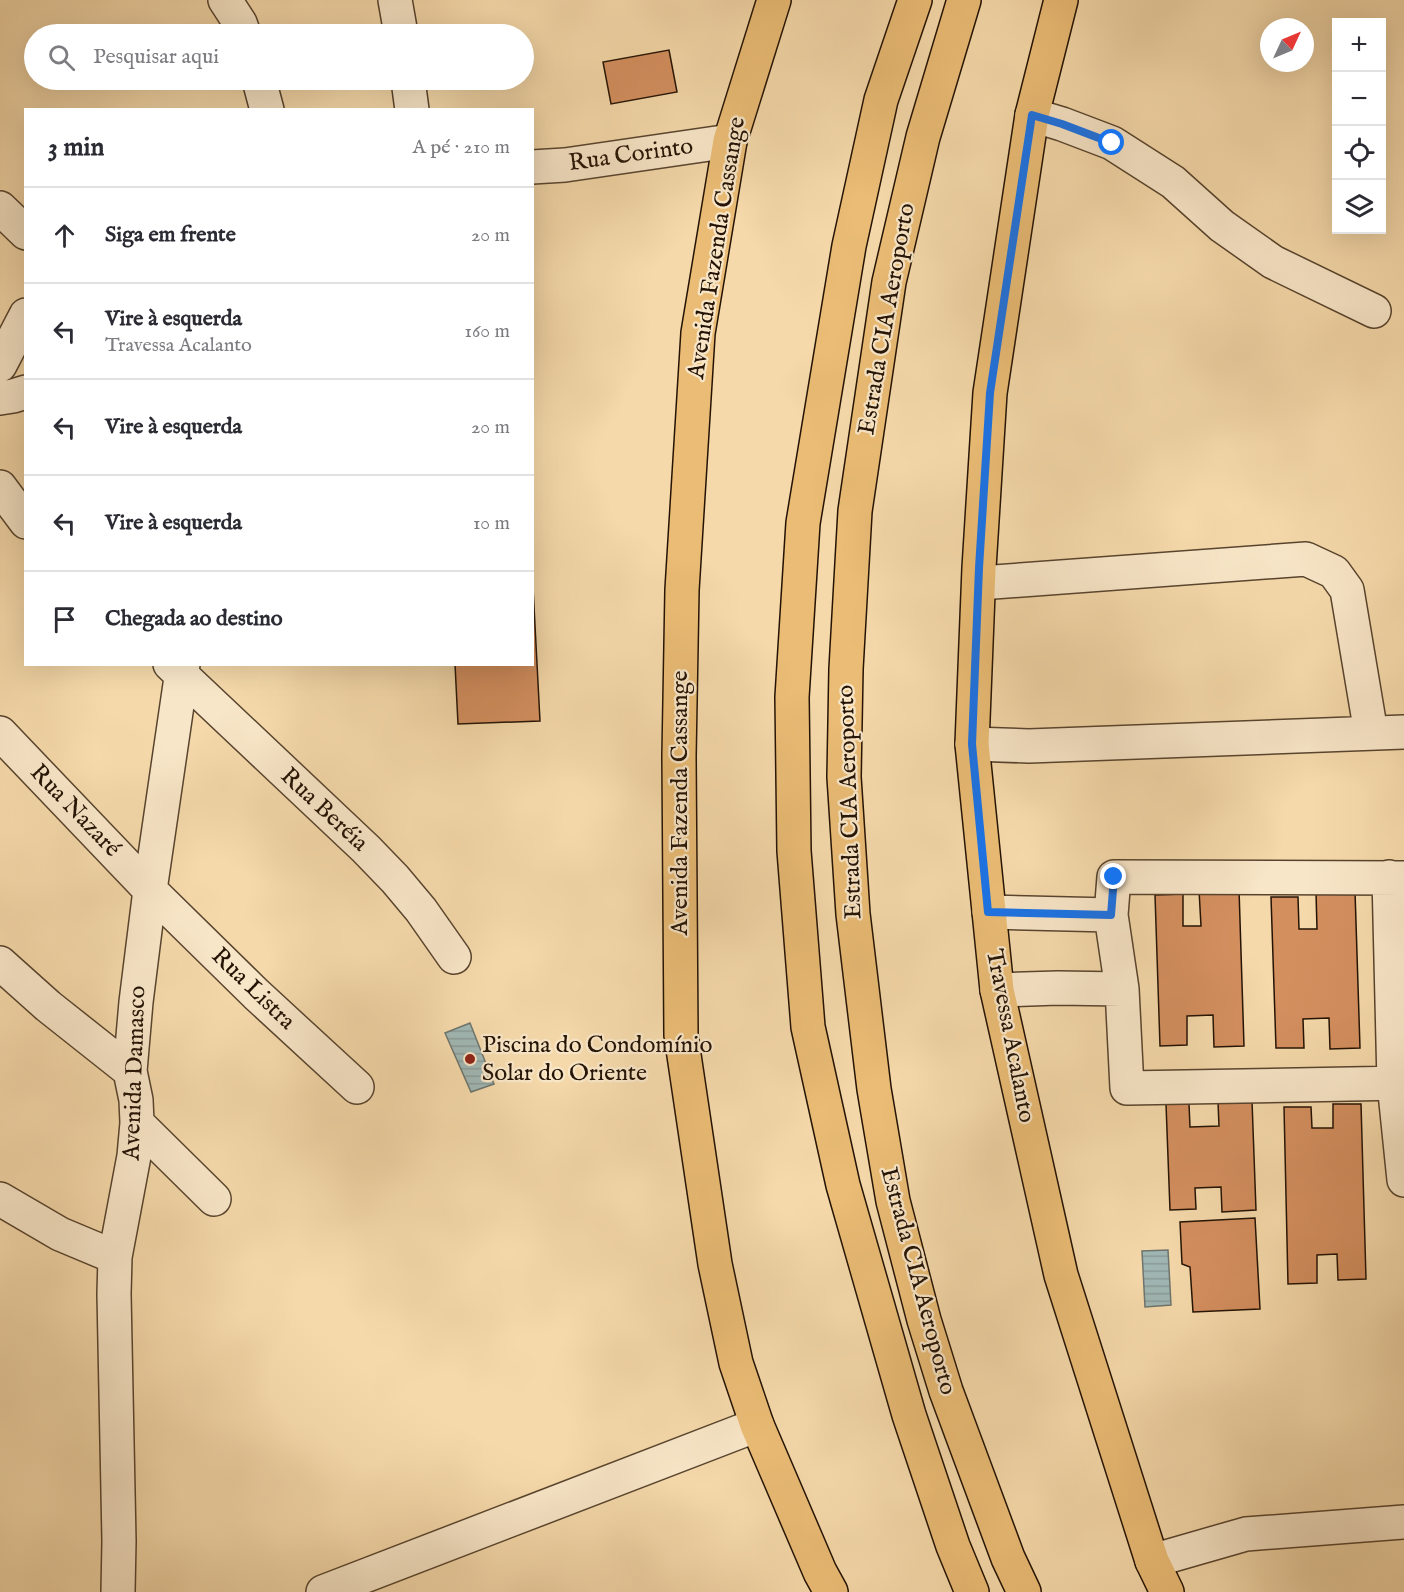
<!DOCTYPE html>
<html lang="pt">
<head>
<meta charset="utf-8">
<style>
	:root { --surface:#fff; --page:#f2f2f3; --text:#2b2b33; --muted:#7c7c81; --line:#e1e1e2 }
	body { margin:0; font-family:"IM FELL English",serif; background:var(--page); color:var(--text) }
	.controls { position:absolute; right:18px; top:18px; display:grid; overflow:hidden; border-radius:0px; box-shadow:0 6px 24px #0002 }
	.controls button { width:54px; height:54px; display:grid; place-items:center; padding:0; border:0; border-bottom:2px solid var(--line); background:var(--surface); color:var(--text); font:30px sans-serif }
	.compass { position:absolute; left:1260px; top:18px; width:54px; height:54px; border-radius:50%; background:var(--surface); box-shadow:0 6px 24px #0002; rotate:46deg }
	.stop { position:absolute; width:18px; height:18px; margin:-14px; border:4px solid #1a73e8; border-radius:50%; background:#fff }
	.stop.end { background:#1a73e8; border-color:#fff; box-shadow:0 2px 6px #0008 }
	.list { margin:0; padding:0; list-style:none }
	h2 { display:flex; justify-content:space-between; align-items:center; height:78px; margin:0; padding:0 24px; font-size:26px }
	h2 small { font-size:20px; font-weight:400; color:var(--muted) }
	.list li { display:grid; grid-template-columns:39px 1fr auto; gap:18px; align-items:center; box-sizing:border-box; height:96px; padding:0 24px; border-top:2px solid var(--line) }
	.list b { display:block; font-size:22px; white-space:nowrap }
	.list p { margin:0; font-size:20px; white-space:nowrap; color:var(--muted) }
	.list em { font-size:20px; font-style:normal; color:var(--muted) }
	.icon { flex:none; width:33px; height:33px; fill:none; stroke:currentColor; stroke-width:2; stroke-linecap:round; stroke-linejoin:round }
	.map { position:relative; flex:none; width:1404px; height:1592px; overflow:hidden }
	.search { position:absolute; background:var(--surface); box-shadow:0 6px 24px #0002; left:24px; top:24px; width:510px; height:66px; display:flex; align-items:center; gap:15px; box-sizing:border-box; padding:0 21px; border-radius:33px; color:var(--muted); font-size:22px }
	.panel { position:absolute; background:var(--surface); box-shadow:0 6px 24px #0002; left:24px; top:108px; width:510px; height:558px; border-radius:0px }
	.map>svg:first-child { display:block }
</style>
</head>
<body>
<div class="map">
<svg width="1404" height="1592" viewBox="0 0 1404 1592">
	<defs>
		<pattern id="water-rules" width="6" height="5" patternUnits="userSpaceOnUse" patternTransform="scale(1.5)"><rect width="6" height="5" fill="#a0b7b4"/><path d="M0 2.5h6" fill="none" stroke="#8a9c99"/></pattern>
	</defs>
	<rect width="100%" height="100%" fill="#f5d9aa"/>
	<filter id="stains"><feTurbulence type="fractalNoise" baseFrequency=".00333" numOctaves="4"/><feColorMatrix values="0 0 0 0 .2 0 0 0 0 .09 0 0 0 0 .02 0 0 0 .5 -.17"/></filter>
	<radialGradient id="worn" r=".72"><stop offset=".6" stop-color="#630" stop-opacity="0"/><stop offset="1" stop-color="#630" stop-opacity=".3"/></radialGradient>
	<!-- water -->
	<path fill="url(#water-rules)" stroke="#6e756e" stroke-width="1.5" d="M 470,1023 L 494,1084 L 471,1092 L 445,1033 Z
		M 1168,1250 L 1171,1305 L 1145,1307 L 1142,1251 Z"/>
	<!-- building -->
	<path fill="#d48f5f" stroke="#241305" stroke-width="1.5" d="M 669,50 L 677,92 L 611,104 L 603,62 Z
		M 532,568 L 540,721 L 458,724 L 455,664 L 532,664 Z
		M 1239,889 L 1244,1046 L 1214,1047 L 1213,1015 L 1187,1016 L 1187,1045 L 1160,1046 L 1155,895 L 1183,894 L 1183,926 L 1201,926 L 1199,890 Z
		M 1355,891 L 1360,1048 L 1330,1049 L 1329,1018 L 1303,1019 L 1304,1048 L 1276,1048 L 1271,897 L 1298,897 L 1299,929 L 1317,929 L 1316,892 Z
		M 1252,1101 L 1256,1210 L 1222,1212 L 1221,1187 L 1195,1188 L 1196,1209 L 1170,1210 L 1166,1104 L 1189,1104 L 1190,1127 L 1219,1126 L 1218,1102 Z
		M 1333,1104 L 1361,1104 L 1366,1279 L 1338,1280 L 1337,1254 L 1317,1255 L 1317,1283 L 1288,1284 L 1284,1107 L 1311,1107 L 1312,1128 L 1333,1128 Z
		M 1255,1218 L 1260,1309 L 1193,1312 L 1190,1267 L 1182,1264 L 1180,1222 Z"/>
	<g fill="none" stroke-linecap="round" stroke-linejoin="round">
		<!-- minor casing -->
		<g stroke="#58442e" stroke-width="36">
			<path id="minor" d="M 225,0 L 240,23 L 244,34
				M 395,0 L 401,34
				M 259,80 L 267,110
				M 408,80 L 412,110
				M 1032,115 L 1062,124 L 1112,143 L 1173,182 L 1222,226 L 1273,262 L 1374,311
				M 532,167 L 565,165 L 730,141
				M 0,208 L 26,233
				M 0,365 L 26,315
				M 0,398 L 13,396 L 26,392
				M 0,487 L 26,522
				M 980,583 L 1306,559 L 1334,572 L 1347,590 L 1371,733
				M 170,664 L 366,849 L 395,879 L 421,910 L 454,957
				M 0,733 L 150,890 L 256,994 L 357,1087
				M 972,744 L 1029,746 L 1404,732
				M 1389,877 L 1394,1083 L 1404,1180
				M 1404,878 L 1114,877 L 1111,915 L 1122,989 L 1127,1088 L 1404,1083
				M 989,912 L 1111,915
				M 0,963 L 48,1006 L 130,1071
				M 997,990 L 1058,988 L 1122,989
				M 137,1123 L 214,1199
				M 0,1199 L 60,1234 L 115,1257
				M 1152,1561 L 1246,1534 L 1404,1522
				M 118,1592 L 119,1541 L 114,1294 L 115,1257 L 134,1156 L 137,1123 L 136,1100 L 130,1071 L 136,1002 L 150,890 L 183,664
				M 323,1592 L 757,1425"/>
		</g>
		<!-- major casing -->
		<g stroke="#241305" stroke-width="36">
			<path id="major" d="M 774,0 L 730,141 L 698,333 L 682,590 L 679,756 L 681,1035 L 715,1264 L 736,1363 L 757,1425 L 820,1572 L 831,1592
				M 1061,0 L 1032,115 L 990,393 L 979,568 L 972,744 L 997,990 L 1061,1275 L 1152,1561 L 1167,1592"/>
		</g>
		<!-- highway casing -->
		<g stroke="#241305" stroke-width="36">
			<path id="highway" d="M 915,0 L 881,100 L 849,246 L 803,523 L 792,697 L 794,851 L 808,1027 L 843,1185 L 909,1415 L 953,1546 L 972,1592
				M 964,0 L 923,137 L 889,282 L 855,511 L 846,669 L 844,777 L 853,914 L 874,1089 L 893,1201 L 924,1320 L 946,1391 L 1008,1558 L 1024,1592"/>
		</g>
		<!-- minor -->
		<use href="#minor" stroke="#f8e6c8" stroke-width="33"/>
		<!-- major -->
		<use href="#major" stroke="#eabc75" stroke-width="33"/>
		<!-- highway -->
		<use href="#highway" stroke="#eabc75" stroke-width="33"/>
	</g>
	<g fill="none" stroke-linecap="round" stroke-linejoin="round">
		<!-- route -->
		<path stroke="#1a73e8" stroke-width="8" d="M 1112,143 L 1062,124 L 1032,115 L 990,393 L 979,568 L 972,744 L 988,912 L 1111,915 L 1114,877"/>
	</g>
	<!-- markers -->
	<circle fill="#8f2418" stroke="#f8e6c8" stroke-width="2" cx="470" cy="1059" r="6"/>
	<g text-anchor="middle" dominant-baseline="central" stroke-width="4.5" stroke-linejoin="round" paint-order="stroke">
		<!-- street labels -->
		<g font-size="24" fill="#241305" stroke="#f8e6c8">
			<text transform="translate(631 155) rotate(-8)">Rua Corinto</text>
			<text transform="translate(717 248) rotate(-81)">Avenida Fazenda Cassange</text>
			<text transform="translate(887 319) rotate(-80)">Estrada CIA Aeroporto</text>
			<text transform="translate(850 802) rotate(-92)">Estrada CIA Aeroporto</text>
			<text transform="translate(680 803) rotate(-90)">Avenida Fazenda Cassange</text>
			<text transform="translate(324 810) rotate(43)">Rua Beréia</text>
			<text transform="translate(75 811) rotate(46)">Rua Nazaré</text>
			<text transform="translate(253 989) rotate(44)">Rua Listra</text>
			<text transform="translate(1010 1036) rotate(79)">Travessa Acalanto</text>
			<text transform="translate(135 1073) rotate(-88)">Avenida Damasco</text>
			<text transform="translate(918 1281) rotate(75)">Estrada CIA Aeroporto</text>
		</g>
		<!-- poi labels -->
		<g font-size="24" fill="#241305" stroke="#f8e6c8" text-anchor="start">
			<text x="482" y="1045">Piscina do Condomínio<tspan x="482" dy="28">Solar do Oriente</tspan></text>
		</g>
	</g>
	<rect width="100%" height="100%" filter="url(#stains)"/>
	<rect width="100%" height="100%" fill="url(#worn)"/>
</svg>
<div class="controls">
<button>+</button>
<button>−</button>
<button><svg class="icon" aria-label="locate" viewBox="0 0 24 24"><circle cx="12" cy="12" r="6"/><path d="M12 2v4M12 18v4M2 12h4M18 12h4"/></svg></button>
<button><svg class="icon" aria-label="layers" viewBox="0 0 24 24"><path d="M12 4l9 5-9 5-9-5zM3 14l9 5 9-5"/></svg></button>
</div>
<svg class="compass" viewBox="-18 -18 36 36"><path d="M0-13l5 13h-10z" fill="#e53935"/><path d="M0 13l5-13h-10z" fill="#7c7c81"/></svg>
<div class="stop" style="left:1112px;top:143px"></div>
<div class="stop end" style="left:1114px;top:877px"></div>
<div class="search"><svg class="icon" aria-label="search" viewBox="0 0 24 24"><circle cx="10" cy="10" r="6"/><path d="M15 15l6 6"/></svg>Pesquisar aqui</div>
<section class="panel">
<h2>3 min<small>A pé · 210 m</small></h2>
<ul class="list">
<li><svg class="icon" aria-label="ahead" viewBox="0 0 24 24"><path d="M12 20V5M6 11l6-6 6 6"/></svg><div><b>Siga em frente</b></div><em>20 m</em></li>
<li><svg class="icon" aria-label="left" viewBox="0 0 24 24"><path d="M17 20v-9H6M10 6l-5 5 5 5"/></svg><div><b>Vire à esquerda</b><p>Travessa Acalanto</p></div><em>160 m</em></li>
<li><svg class="icon" aria-label="left" viewBox="0 0 24 24"><path d="M17 20v-9H6M10 6l-5 5 5 5"/></svg><div><b>Vire à esquerda</b></div><em>20 m</em></li>
<li><svg class="icon" aria-label="left" viewBox="0 0 24 24"><path d="M17 20v-9H6M10 6l-5 5 5 5"/></svg><div><b>Vire à esquerda</b></div><em>10 m</em></li>
<li><svg class="icon" aria-label="arrive" viewBox="0 0 24 24"><path d="M6 21V4h12l-3 4 3 4H6"/></svg><div><b>Chegada ao destino</b></div></li>
</ul>
</section>
</div>
</body>
</html>
